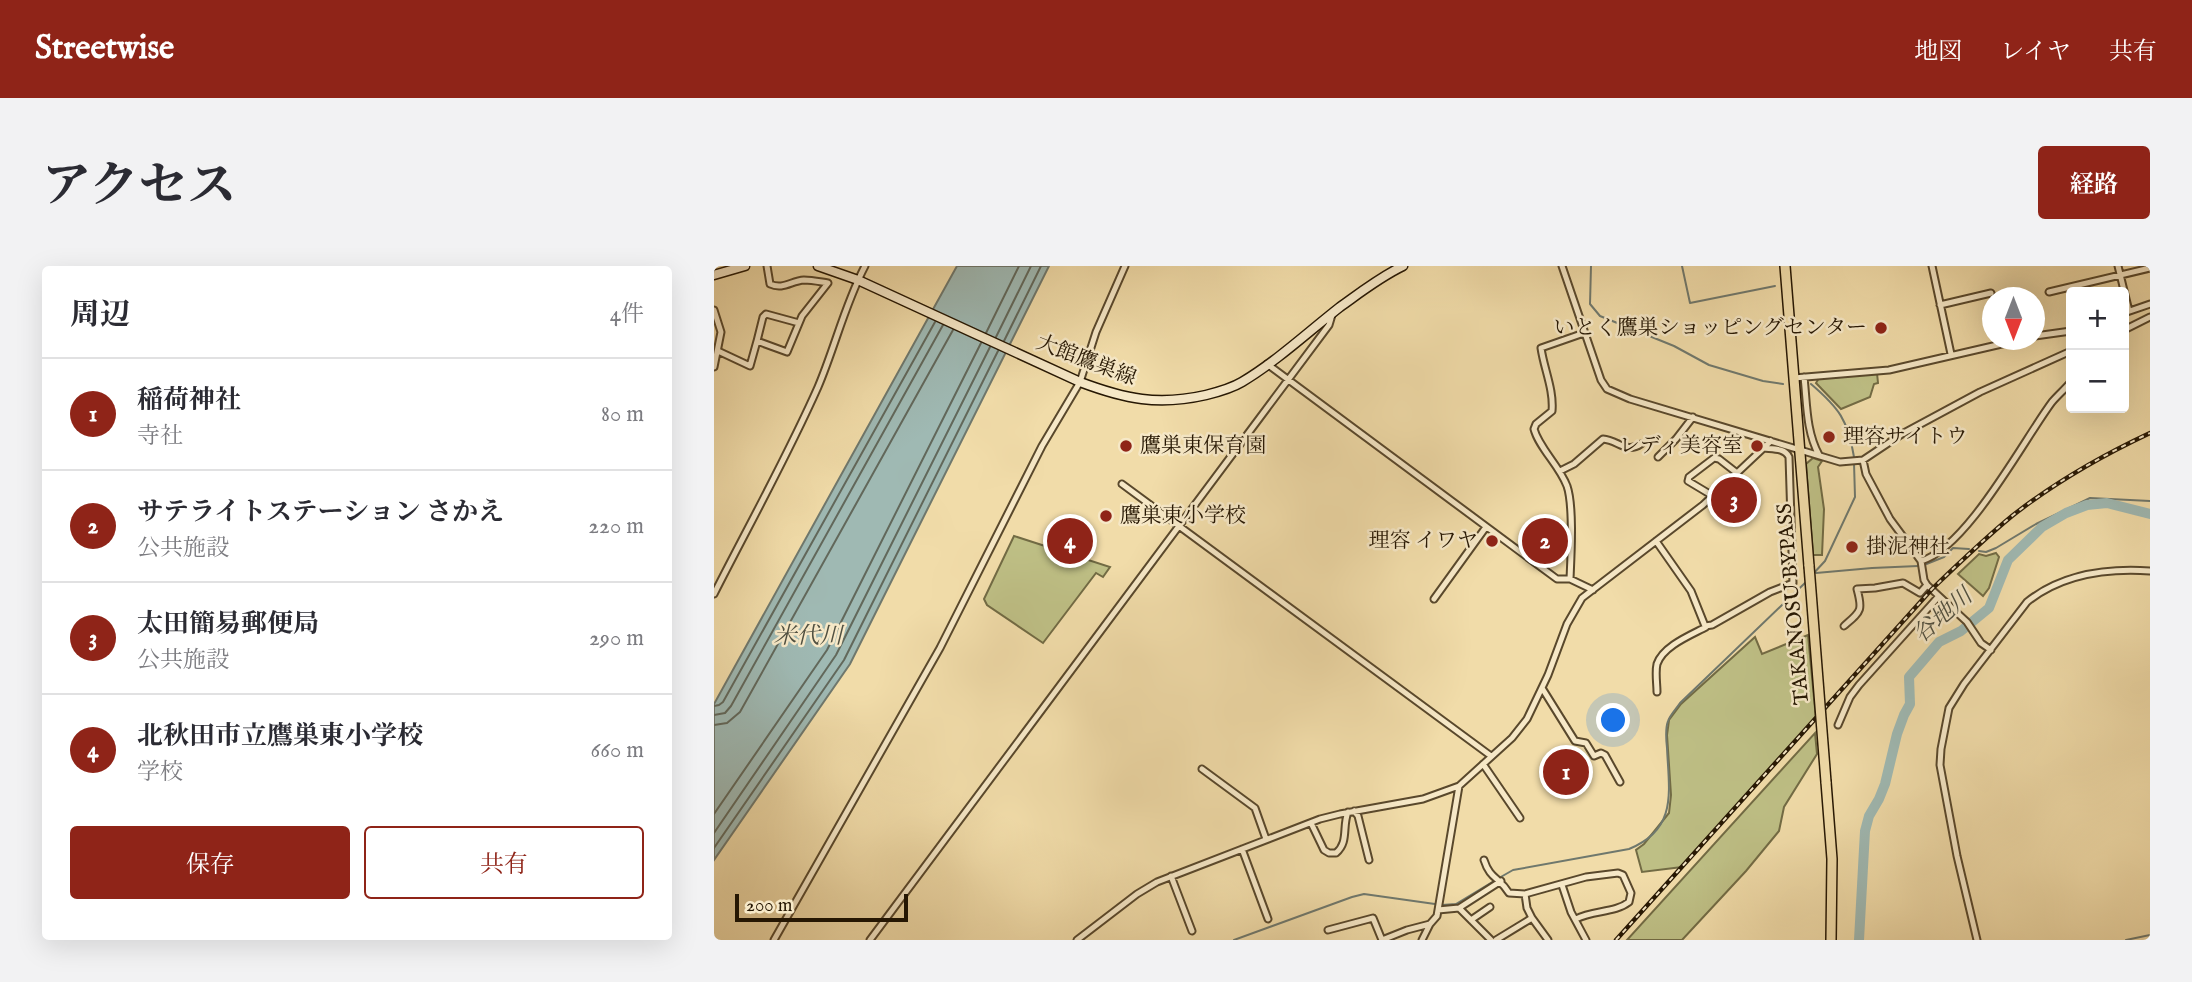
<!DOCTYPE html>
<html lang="ja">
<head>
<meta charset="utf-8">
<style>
	:root { --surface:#fff; --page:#f2f2f3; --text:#2b2b33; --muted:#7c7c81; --line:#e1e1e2; --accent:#8f2418 }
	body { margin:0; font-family:"IM FELL English","Noto Serif JP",serif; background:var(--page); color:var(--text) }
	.controls { position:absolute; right:21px; top:21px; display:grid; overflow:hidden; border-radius:7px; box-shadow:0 7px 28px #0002 }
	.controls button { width:63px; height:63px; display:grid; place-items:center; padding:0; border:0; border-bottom:2px solid var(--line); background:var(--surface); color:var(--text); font:35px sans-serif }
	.compass { position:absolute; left:1268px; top:21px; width:63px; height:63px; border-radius:50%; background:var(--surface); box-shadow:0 7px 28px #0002; rotate:180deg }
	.scale { position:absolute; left:21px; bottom:18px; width:173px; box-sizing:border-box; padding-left:7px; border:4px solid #261703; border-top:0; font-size:19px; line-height:24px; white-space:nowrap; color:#261703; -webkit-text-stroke:5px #f6e8c7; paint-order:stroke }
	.you { position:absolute; left:900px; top:455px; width:24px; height:24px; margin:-18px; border:5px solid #fff; border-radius:50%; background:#1a73e8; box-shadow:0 0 0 10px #1a73e833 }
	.badge { display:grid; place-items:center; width:46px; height:46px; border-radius:50%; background:var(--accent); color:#fff; font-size:23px; font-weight:700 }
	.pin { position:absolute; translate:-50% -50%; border:4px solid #fff; box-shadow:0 2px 7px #0006 }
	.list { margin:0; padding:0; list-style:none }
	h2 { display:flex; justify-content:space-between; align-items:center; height:91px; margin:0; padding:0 28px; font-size:30px }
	h2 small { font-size:23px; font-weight:400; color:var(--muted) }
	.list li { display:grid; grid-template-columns:46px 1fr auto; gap:21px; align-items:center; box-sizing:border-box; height:112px; padding:0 28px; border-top:2px solid var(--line) }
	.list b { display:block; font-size:26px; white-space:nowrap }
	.list p { margin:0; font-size:23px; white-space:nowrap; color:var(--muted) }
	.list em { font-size:23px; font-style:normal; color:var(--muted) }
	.actions { display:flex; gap:14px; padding:21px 28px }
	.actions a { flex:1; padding:16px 0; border:2px solid var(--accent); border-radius:7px; text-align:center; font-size:24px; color:var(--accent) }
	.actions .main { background:var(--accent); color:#fff }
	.map { position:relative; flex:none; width:1436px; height:674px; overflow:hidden; border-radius:7px }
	header { display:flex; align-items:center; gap:42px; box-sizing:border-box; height:98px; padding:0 35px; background:var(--accent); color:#fff }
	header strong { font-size:33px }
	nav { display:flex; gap:38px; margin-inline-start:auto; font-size:24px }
	.intro { display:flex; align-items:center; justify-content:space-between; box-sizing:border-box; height:168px; padding:0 42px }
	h1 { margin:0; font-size:49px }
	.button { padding:18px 32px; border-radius:7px; background:var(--accent); color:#fff; font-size:24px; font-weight:700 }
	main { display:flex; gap:42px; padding:0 42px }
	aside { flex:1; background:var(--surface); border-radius:7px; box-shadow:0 7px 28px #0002 }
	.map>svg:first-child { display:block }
</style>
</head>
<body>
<header>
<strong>Streetwise</strong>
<nav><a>地図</a><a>レイヤ</a><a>共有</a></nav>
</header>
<div class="intro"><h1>アクセス</h1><a class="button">経路</a></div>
<main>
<aside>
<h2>周辺<small>4件</small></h2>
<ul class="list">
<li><span class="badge">1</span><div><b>稲荷神社</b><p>寺社</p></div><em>80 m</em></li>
<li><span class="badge">2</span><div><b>サテライトステーション さかえ</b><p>公共施設</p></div><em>220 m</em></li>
<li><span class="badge">3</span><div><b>太田簡易郵便局</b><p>公共施設</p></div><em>290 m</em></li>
<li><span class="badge">4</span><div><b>北秋田市立鷹巣東小学校</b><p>学校</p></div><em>660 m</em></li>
</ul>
<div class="actions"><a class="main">保存</a><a>共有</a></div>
</aside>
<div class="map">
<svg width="1436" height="674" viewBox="0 0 1436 674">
	<rect width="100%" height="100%" fill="#f1dca9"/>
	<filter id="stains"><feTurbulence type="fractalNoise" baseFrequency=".00286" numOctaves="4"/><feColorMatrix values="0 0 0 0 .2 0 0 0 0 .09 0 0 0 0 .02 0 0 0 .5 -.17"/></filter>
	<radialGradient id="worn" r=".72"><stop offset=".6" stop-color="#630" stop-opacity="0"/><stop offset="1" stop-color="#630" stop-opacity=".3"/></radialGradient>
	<!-- green -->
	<path fill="#bebf85" stroke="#726b44" stroke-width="2" d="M 1163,107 L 1164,117 L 1160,118 L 1156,131 L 1127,143 L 1102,117 L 1105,112 Z
		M 1099,192 L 1108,195 L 1104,201 L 1110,243 L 1108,289 L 1099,289 L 1092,198 Z
		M 300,270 L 396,301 L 389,311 L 382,307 L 329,377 L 273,339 L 270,333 Z
		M 1282,287 L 1285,291 L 1275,322 L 1269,330 L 1244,308 L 1265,288 L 1272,290 Z
		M 1094,369 L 1102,453 L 968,601 L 928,606 L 922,584 L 930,578 L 955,547 L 957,529 L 953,469 L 955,454 L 967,438 L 1041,371 L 1048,388 Z
		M 1101,467 L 1103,488 L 1070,541 L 1065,565 L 1032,605 L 968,674 L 913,674 Z"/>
	<!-- water -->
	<path fill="#9fb9b3" stroke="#6f786d" stroke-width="2" d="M 243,0 L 335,0 L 136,398 L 0,594 L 0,438 Z"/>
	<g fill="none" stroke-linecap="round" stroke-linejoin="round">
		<!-- shore -->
		<path stroke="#62685b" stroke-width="2" d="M 272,67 L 305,0
			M 282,71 L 317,0
			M 290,75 L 327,0
			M 0,440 L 5,439 L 9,436 L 221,56
			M 0,449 L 11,447 L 17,440 L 229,59
			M 0,459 L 13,457 L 26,446 L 239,64
			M 0,548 L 113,384 L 267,77
			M 0,567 L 122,389 L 276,81
			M 0,582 L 130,394 L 284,85"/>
		<!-- stream -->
		<path stroke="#6f786d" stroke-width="2" d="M 877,0 L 876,38 L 886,50 L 960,80 L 995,99 L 1049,115 L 1069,118
			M 968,0 L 976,37 L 1061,20
			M 1097,118 C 1125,142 1134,154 1140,191
			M 1265,285 L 1272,286 L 1282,282 L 1322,258 L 1376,232 L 1436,235
			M 1210,299 L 1230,291 L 1239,282 L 1255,283
			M 1102,307 L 1158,302 L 1204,300
			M 1098,309 L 1111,295 L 1141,231 L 1140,197
			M 785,612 L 799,604 L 915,583 C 964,563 955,526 953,482 C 952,473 951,463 954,455 C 956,449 962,443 966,437 L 1092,316
			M 520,674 L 638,631 L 650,628 L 728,639 L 742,638 L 780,615
			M 1412,674 L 1436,669"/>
		<!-- river -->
		<path stroke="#9fb9b3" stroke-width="10" d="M 1145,674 L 1151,565 L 1155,550 L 1165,533 L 1171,518 L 1183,468 L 1190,449 L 1196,438 L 1195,411 L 1225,376 L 1247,365 L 1275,342 L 1294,294 L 1328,261 L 1352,247 L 1373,239 L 1393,237 L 1436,248"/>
		<!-- minor casing -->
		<g stroke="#59482c" stroke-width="9">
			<path id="minor" d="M 848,0 L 887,114 L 893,123 L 916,133 L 1126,196 L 1149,194 L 1188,168 L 1266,126 L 1357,85
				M 1218,0 L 1237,88
				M 1404,0 L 1415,45
				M 1335,26 L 1436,2
				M 1226,39 L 1277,27
				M 0,44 L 7,66 L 0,101
				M 1410,47 L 1436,38
				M 1410,64 L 1436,51
				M 1321,70 L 1357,65
				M 43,75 L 49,51 L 52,48 L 85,57
				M 4,85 L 36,100 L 43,75 L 73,86 L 88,50 L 114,17 C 107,16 98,14 90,14 C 77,15 69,24 56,18 L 53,0
				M 553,98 L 843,313 L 856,313 L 879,324
				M 1090,111 C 1093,138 1092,165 1105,189
				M 1080,112 L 1175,104 L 1305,74
				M 944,191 L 962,173 L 979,151
				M 1149,194 L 1152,208 L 1176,253 L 1207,295 L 1210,314 L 1213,319 L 1253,356 L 1267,377 L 1277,384
				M 846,205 L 860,198 L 889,173 C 904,174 912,188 927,178
				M 408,218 L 777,490
				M 999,230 L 974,215 L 975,211 L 1000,192 L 1005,193 L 1023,207
				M 942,275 L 977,325 L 991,360 L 998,359 L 1056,326 L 1079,317 L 1075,191 C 1071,182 1059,183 1050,182
				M 1207,295 C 1253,282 1309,175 1338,136 C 1344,129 1351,123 1357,116
				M 856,313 C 857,290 860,240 853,220 C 845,199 825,182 820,163 L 822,158 L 838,145 C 840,124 830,103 827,82 L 870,67
				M 0,328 C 35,259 73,191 104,121 C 121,81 131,38 151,0
				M 720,333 L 772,261
				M 1130,360 C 1147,345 1149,345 1143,323 L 1161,322 L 1189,317 L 1206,327 L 1213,319
				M 828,422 L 861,475 L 872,477 L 880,490 L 887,487 L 891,489 L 906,516
				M 943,426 C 943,418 941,406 943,398 C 949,380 977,369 992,361
				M 1124,459 L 1136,431 L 1145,419 L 1225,330
				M 769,498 L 806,552
				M 488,503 L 541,542 L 552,573
				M 640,545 L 644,550 L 655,594
				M 597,557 L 610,584 L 615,587 L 622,587 C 635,576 628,561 634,546
				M 528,583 L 554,653
				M 770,594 C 776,613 785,611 795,627 L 811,628
				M 457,610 L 478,665
				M 848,619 L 857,646 L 872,674
				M 745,642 L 787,615
				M 724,644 L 745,642 L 777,674
				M 818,652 L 834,674
				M 757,654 L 776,641
				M 614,664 L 659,652 L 668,674
				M 60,674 L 226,382 L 328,180 L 366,116 L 382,66 L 411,0
				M 156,674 L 615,59 L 618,49
				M 363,674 L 423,628 L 443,616 L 606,553 L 626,548 L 709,533 L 745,520 L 798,472 L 813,453 L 834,409 L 853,358 L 868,332 L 989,239 L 1057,175
				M 668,674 L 693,664 L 716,658
				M 708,674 L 716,658 L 723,650 L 745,520
				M 782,674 L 818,652 L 813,642 L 811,628 L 872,611 L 904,607 L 909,609 L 917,627 L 915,636 C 901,647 879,644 862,653
				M 1263,674 L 1243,590 L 1226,499 L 1227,483 L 1235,442 L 1250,418 L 1313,336 C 1348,308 1392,302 1436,305"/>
		</g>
		<!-- secondary casing -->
		<g stroke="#261703" stroke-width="11">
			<path id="secondary" d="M 104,0 L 144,14 L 366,116 C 411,133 444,140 492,129 C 504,126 518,122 528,116 C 563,95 594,66 626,41 C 647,26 666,11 689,0
				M 0,9 L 31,0"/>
		</g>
		<!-- trunk casing -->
		<g stroke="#261703" stroke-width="12">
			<path id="trunk" d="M 1071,0 L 1095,300
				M 1112,516 L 1118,593 L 1117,674"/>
		</g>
		<!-- minor -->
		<use href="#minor" stroke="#f6e8c7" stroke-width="5"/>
		<!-- secondary -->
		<use href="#secondary" stroke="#f6e8c7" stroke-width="8"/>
		<!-- trunk -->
		<use href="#trunk" stroke="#f1dca9" stroke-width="9"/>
		<!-- rail casing -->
		<g stroke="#261703" stroke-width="4.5">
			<path id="rail" d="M 902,674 L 1218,323 C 1244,298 1270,273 1298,250 C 1340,217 1387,190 1436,167"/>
		</g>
		<!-- rail -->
		<use href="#rail" stroke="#f6e8c7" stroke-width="2" stroke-dasharray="5" stroke-linecap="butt"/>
		<!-- trunk-bridge casing -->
		<g stroke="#261703" stroke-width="12" stroke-linecap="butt">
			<path id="trunk-bridge" d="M 1095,300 L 1112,516"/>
		</g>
		<!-- trunk-bridge -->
		<use href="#trunk-bridge" stroke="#f1dca9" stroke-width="9"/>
	</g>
	<!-- markers -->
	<g fill="#8f2418" stroke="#f6e8c7" stroke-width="2.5">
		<circle cx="1167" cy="62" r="7"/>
		<circle cx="1115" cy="171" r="7"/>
		<circle cx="412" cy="180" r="7"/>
		<circle cx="1043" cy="180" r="7"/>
		<circle cx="392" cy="250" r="7"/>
		<circle cx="778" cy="275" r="7"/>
		<circle cx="1138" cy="281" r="7"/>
	</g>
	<g text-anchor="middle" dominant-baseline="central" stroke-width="5" stroke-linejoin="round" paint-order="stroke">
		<!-- poi labels -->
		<g font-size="21" fill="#261703" stroke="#f6e8c7" text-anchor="start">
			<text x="1153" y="62" text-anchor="end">いとく鷹巣ショッピングセンター</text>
			<text x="1129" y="171">理容サイトウ</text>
			<text x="426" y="180">鷹巣東保育園</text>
			<text x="1029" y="180" text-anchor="end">レディ美容室</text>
			<text x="406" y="250">鷹巣東小学校</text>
			<text x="764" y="275" text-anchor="end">理容 イワヤ</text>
			<text x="1152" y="281">掛泥神社</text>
		</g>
		<!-- street labels -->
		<g font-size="21" fill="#261703" stroke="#f6e8c7">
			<text transform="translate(372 95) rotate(21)">大館鷹巣線</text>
			<text transform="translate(1080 338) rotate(-95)">TAKANOSU BYPASS</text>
		</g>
		<!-- water labels -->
		<g font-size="23" font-style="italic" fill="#505041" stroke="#f6e8c7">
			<text transform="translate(1229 350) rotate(-41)">谷地川</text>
			<text x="94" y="370">米代川</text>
		</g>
	</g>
	<rect width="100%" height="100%" filter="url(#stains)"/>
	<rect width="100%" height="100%" fill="url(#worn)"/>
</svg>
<div class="controls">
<button>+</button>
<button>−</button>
</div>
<svg class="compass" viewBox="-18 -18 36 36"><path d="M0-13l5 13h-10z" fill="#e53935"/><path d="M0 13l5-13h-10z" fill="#7c7c81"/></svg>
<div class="scale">200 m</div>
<div class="you"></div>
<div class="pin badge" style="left:852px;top:506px">1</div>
<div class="pin badge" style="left:831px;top:275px">2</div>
<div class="pin badge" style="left:1020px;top:234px">3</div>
<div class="pin badge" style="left:356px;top:275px">4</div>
</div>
</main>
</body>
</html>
